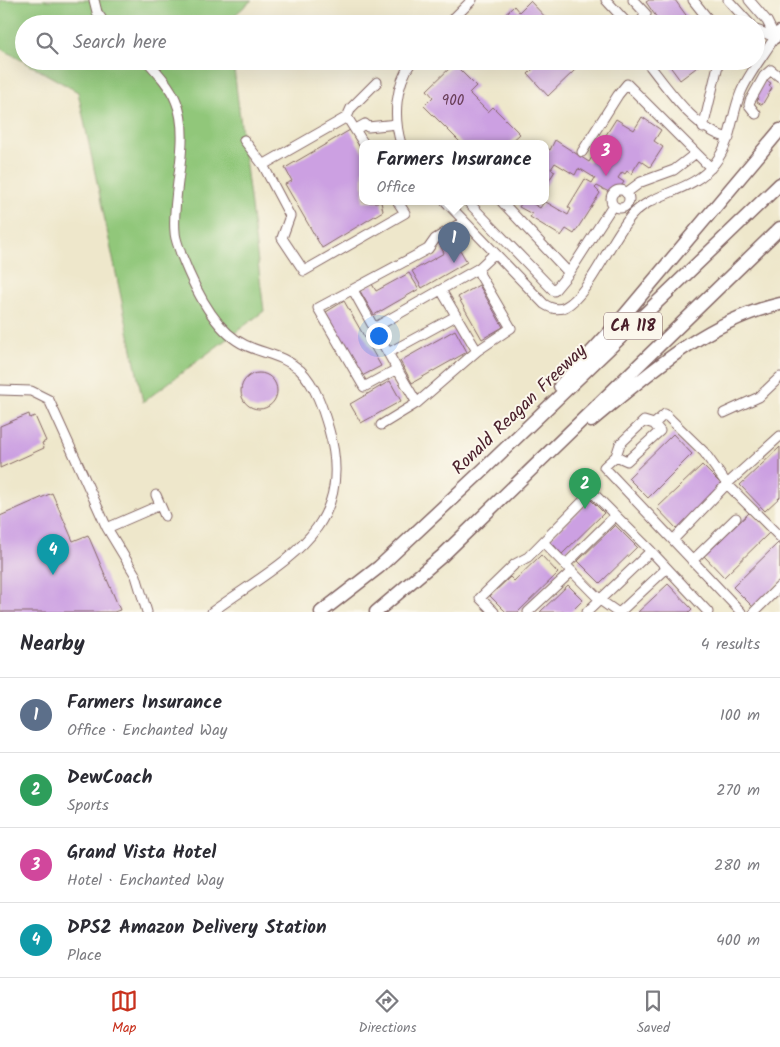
<!DOCTYPE html>
<html lang="en">
<head>
<meta charset="utf-8">
<style>
	:root { --surface:#fff; --page:#f7f7f7; --text:#2b2b33; --muted:#7c7c81; --line:#e1e1e2; --accent:#c8321e }
	body { margin:0; font-family:Kalam,sans-serif; background:var(--page); color:var(--text) }
	.you { position:absolute; left:378px; top:335px; width:18px; height:18px; margin:-12px; border:4px solid #fff; border-radius:50%; background:#1a73e8; box-shadow:0 0 0 8px #1a73e833 }
	.badge { display:grid; place-items:center; width:32px; height:32px; border-radius:50%; background:var(--accent); color:#fff; font-size:16px; font-weight:700 }
	.pin { position:absolute; translate:-50% -41px; filter:drop-shadow(0 1px 2px #0008) }
	.pin::after { content:''; position:absolute; top:26px; width:18px; height:15px; background:inherit; clip-path:polygon(0 0,100% 0,50% 100%) }
	.popup { position:absolute; left:359px; top:140px; width:190px; height:65px; box-sizing:border-box; display:grid; place-content:center; border-radius:10px; background:var(--surface); filter:drop-shadow(0 1px 4px #0005); font-size:16px; white-space:nowrap; color:var(--muted) }
	.popup b { font-size:19px; color:var(--text) }
	.popup::after { content:''; position:absolute; left:50%; top:100%; margin-left:-10px; border:10px solid transparent; border-top-color:var(--surface) }
	.list { margin:0; padding:0; list-style:none }
	h2 { display:flex; justify-content:space-between; align-items:center; height:65px; margin:0; padding:0 20px; font-size:21px }
	h2 small { font-size:16px; font-weight:400; color:var(--muted) }
	.list li { display:grid; grid-template-columns:32px 1fr auto; gap:15px; align-items:center; box-sizing:border-box; height:75px; padding:0 20px; border-top:1px solid var(--line) }
	.list b { display:block; font-size:19px; white-space:nowrap }
	.list p { margin:0; font-size:16px; white-space:nowrap; color:var(--muted) }
	.list em { font-size:16px; font-style:normal; color:var(--muted) }
	.icon { flex:none; width:28px; height:28px; fill:none; stroke:currentColor; stroke-width:2; stroke-linecap:round; stroke-linejoin:round }
	.map { position:relative; flex:none; width:780px; height:612px; overflow:hidden }
	.search { position:absolute; background:var(--surface); box-shadow:0 5px 20px #0002; left:15px; right:15px; top:15px; height:55px; display:flex; align-items:center; gap:12px; box-sizing:border-box; padding:0 18px; border-radius:28px; color:var(--muted); font-size:19px }
	.sheet { height:365px; background:var(--surface) }
	nav { display:flex; justify-content:space-around; align-items:center; box-sizing:border-box; height:70px; border-top:1px solid var(--line); background:var(--surface); font-size:14px; color:var(--muted) }
	nav a { display:grid; justify-items:center; gap:2px }
	nav .on { color:var(--accent) }
	.map>svg:first-child { display:block }
</style>
</head>
<body>
<div class="map">
<svg width="780" height="612" viewBox="0 0 780 612">
	<rect width="100%" height="100%" fill="#fbf7ec"/>
	<filter id="ink" filterUnits="userSpaceOnUse"><feTurbulence type="fractalNoise" baseFrequency=".02" numOctaves="2"/><feDisplacementMap in="SourceGraphic" scale="10" xChannelSelector="R" yChannelSelector="G"/><feConvolveMatrix kernelMatrix="1 2 1 2 8 2 1 2 1" color-interpolation-filters="sRGB"/></filter>
	<filter id="wash" filterUnits="userSpaceOnUse"><feTurbulence type="fractalNoise" baseFrequency=".0096" numOctaves="4" result="noise"/><feDisplacementMap in="SourceGraphic" scale="20" xChannelSelector="R" yChannelSelector="G"/><feGaussianBlur stdDeviation="1.12" result="paint"/><feColorMatrix in="noise" values="0 0 0 0 0 0 0 0 0 0 0 0 0 0 0 0 0 1.4 0 .05"/><feComposite in="paint" operator="in"/></filter>
	<g filter="url(#wash)">
		<rect width="100%" height="100%" fill="#eee7cb"/>
		<!-- green -->
		<path fill="#91c77a" stroke="#6e7352" d="M 0,0 L 252,0 L 228,21 L 229,24 L 24,24 L 24,61 L 233,61 L 264,311 L 143,402 L 78,92 L 0,48 Z"/>
		<g id="blocks">
			<!-- building -->
			<path fill="#cca0e2" d="M 649,0 L 675,0 L 691,22 L 689,24 L 661,24 L 646,2 Z
				M 530,1 L 552,24 L 495,24 L 514,6 L 519,12 Z
				M 528,61 L 574,61 L 570,65 L 575,70 L 548,96 L 528,74 L 534,68 Z
				M 666,61 L 700,61 L 698,62 L 700,65 L 680,80 Z
				M 454,64 L 476,86 L 469,93 L 488,112 L 493,107 L 520,134 L 509,144 L 462,144 L 424,106 L 433,97 L 427,90 Z
				M 765,80 L 771,83 L 769,86 L 772,88 L 762,105 L 757,102 L 758,99 L 755,97 Z
				M 642,117 L 661,130 L 654,141 L 663,147 L 650,167 L 640,160 L 631,174 L 627,171 L 625,174 L 622,172 L 618,178 L 624,182 L 615,195 L 597,186 L 595,188 L 600,193 L 574,234 L 566,229 L 561,236 L 530,217 L 532,214 L 519,207 L 521,204 L 517,202 L 530,202 L 540,208 L 544,202 L 546,202 L 568,215 L 571,209 L 568,207 L 585,179 L 592,183 L 595,178 L 582,170 L 578,169 L 575,175 L 555,163 L 551,169 L 555,171 L 545,187 L 547,148 L 550,150 L 555,140 L 589,162 L 616,119 L 634,130 Z
				M 350,130 L 363,153 L 363,202 L 381,202 L 383,211 L 322,248 L 285,184 L 292,181 L 285,168 Z
				M 452,236 L 467,262 L 422,288 L 412,271 L 444,253 L 439,243 Z
				M 409,273 L 419,289 L 374,315 L 360,291 L 372,284 L 376,291 Z
				M 479,285 L 503,327 L 482,339 L 458,297 Z
				M 344,301 L 381,366 L 362,376 L 326,312 Z
				M 455,330 L 467,352 L 412,383 L 400,361 Z
				M241 391a18 18 0 1 1 36 0a18 18 0 1 1-36 0Z
				M 390,381 L 401,401 L 361,423 L 350,404 Z
				M 29,414 L 30,418 L 35,416 L 46,441 L 42,443 L 44,448 L 0,468 L 0,426 Z
				M 673,434 L 692,454 L 648,498 L 628,478 Z
				M 780,447 L 780,497 L 765,511 L 740,485 Z
				M 702,465 L 722,485 L 677,529 L 657,508 Z
				M 52,493 L 73,541 L 88,535 L 120,610 L 114,612 L 0,612 L 0,516 Z
				M 591,500 L 604,513 L 562,554 L 549,540 Z
				M 749,513 L 769,533 L 724,577 L 704,556 Z
				M 615,525 L 637,547 L 600,583 L 578,561 Z
				M 778,543 L 780,546 L 780,581 L 753,607 L 733,587 Z
				M 541,555 L 558,573 L 518,612 L 506,612 L 490,596 L 510,577 L 514,581 Z
				M 668,584 L 692,609 L 689,612 L 638,612 Z
				M 568,585 L 583,600 L 571,612 L 540,612 Z"/>
		</g>
	</g>
	<g filter="url(#ink)">
		<use href="#blocks" fill-opacity="0" stroke="#836563" stroke-width="1"/>
		<g fill="none" stroke-linecap="round" stroke-linejoin="round">
			<!-- minor casing -->
			<g stroke="#836563" stroke-width="11">
				<path id="minor" d="M 94,0 L 97,12 L 105,24
					M 606,0 L 628,24
					M 633,0 L 646,14 L 639,24
					M 693,0 L 712,24
					M 728,0 L 750,24
					M 749,0 L 767,21 L 775,37
					M 448,24 L 472,0
					M 756,30 L 775,37
					M 147,61 C 158,73 170,86 176,101 C 192,138 171,194 175,232 C 175,239 179,247 181,254 C 193,285 214,331 245,345 C 264,354 283,355 300,370 C 316,386 323,409 329,430 C 358,531 280,562 212,612
					M 646,61 C 667,87 695,131 729,138
					M 756,114 L 749,105 L 750,101 L 764,76 L 771,70 L 780,77
					M 347,117 L 351,108 L 377,82
					M 703,128 L 719,61
					M 356,129 L 365,124 L 368,127 L 397,124
					M 244,140 L 263,165
					M 364,144 L 347,117 L 263,165 L 290,216 L 282,238 L 304,271 L 405,213 L 398,202
					M 401,144 C 393,116 395,86 412,61
					M 582,152 L 618,95 L 627,84 L 696,153 L 674,170 L 641,182 L 626,193
					M 696,153 L 711,168
					M611 199a9 9 0 1 1 18 0a9 9 0 1 1-18 0Z
					M 446,202 L 544,304 C 550,308 557,311 565,307 C 589,295 612,237 632,215 C 654,191 692,193 715,163 C 732,141 731,116 741,92 C 749,73 764,55 775,37
					M 471,202 L 469,203 L 554,291 L 569,273 L 613,205
					M 502,202 L 569,273
					M 464,221 L 435,239 L 428,249 L 318,308 L 364,387 L 397,369 L 417,403 L 477,351 L 511,328 L 480,275 L 479,268 L 495,253
					M 353,290 L 374,328 L 479,268
					M 441,290 L 477,351
					M 374,328 L 397,369
					M 388,353 L 456,316
					M 0,390 L 31,391 L 49,400 L 107,528
					M 724,413 L 759,397 L 780,377
					M 654,424 L 665,414 L 704,452 L 727,484 L 780,537
					M 381,425 L 417,403
					M 616,456 L 627,461 L 660,431 L 654,424 L 644,421 L 620,444 L 616,456 L 604,467 L 741,612
					M 156,495 L 165,516
					M 673,540 L 727,484 L 780,436
					M 543,542 L 600,600 L 617,612
					M 651,551 L 708,612
					M 692,561 L 736,518
					M 565,565 L 615,516
					M 147,612 L 136,576 L 107,528 L 160,505
					M 494,612 L 480,598 L 515,564 L 528,557 L 592,492 L 651,551 L 587,612
					M 528,612 L 572,571
					M 620,612 L 667,568
					M 754,612 L 780,586"/>
			</g>
			<!-- highway casing -->
			<g stroke="#836563" stroke-width="15">
				<path id="highway" d="M 775,37 L 780,32
					M 560,386 L 617,324 L 780,130
					M 591,421 C 648,374 706,321 780,304
					M 321,612 L 379,567 L 485,468 L 780,184
					M 376,612 L 442,556 L 780,228"/>
			</g>
			<!-- minor -->
			<use href="#minor" stroke="#fff" stroke-width="9"/>
			<!-- highway -->
			<use href="#highway" stroke="#fff" stroke-width="12"/>
		</g>
	</g>
	<g text-anchor="middle" dominant-baseline="central" stroke-width="4" stroke-linejoin="round" paint-order="stroke">
		<!-- number labels -->
		<g font-size="15" fill="#6a3f59">
			<text x="453" y="101">900</text>
		</g>
		<!-- shield labels -->
		<rect fill="#fbf7ec" stroke="#7f6065" stroke-width="1" x="604" y="312.5" width="58" height="27" rx="4"/>
		<g font-size="16" font-weight="bold" fill="#4a1f2b">
			<text x="633" y="326">CA 118</text>
		</g>
		<!-- street labels -->
		<g font-size="18" fill="#4a1f2b" stroke="#fbf7ec">
			<text transform="translate(520 410) rotate(-44)">Ronald Reagan Freeway</text>
		</g>
	</g>
</svg>
<div class="you"></div>
<div class="pin badge" style="left:454px;top:263px;background:#5c6f8a">1</div>
<div class="popup"><b>Farmers Insurance</b>Office</div>
<div class="pin badge" style="left:585px;top:509px;background:#2e9e5b">2</div>
<div class="pin badge" style="left:606px;top:176px;background:#d1479c">3</div>
<div class="pin badge" style="left:53px;top:575px;background:#0f9aa8">4</div>
<div class="search"><svg class="icon" aria-label="search" viewBox="0 0 24 24"><circle cx="10" cy="10" r="6"/><path d="M15 15l6 6"/></svg>Search here</div>
</div>
<section class="sheet">
<h2>Nearby<small>4 results</small></h2>
<ul class="list">
<li><span class="badge" style="background:#5c6f8a">1</span><div><b>Farmers Insurance</b><p>Office · Enchanted Way</p></div><em>100 m</em></li>
<li><span class="badge" style="background:#2e9e5b">2</span><div><b>DewCoach</b><p>Sports</p></div><em>270 m</em></li>
<li><span class="badge" style="background:#d1479c">3</span><div><b>Grand Vista Hotel</b><p>Hotel · Enchanted Way</p></div><em>280 m</em></li>
<li><span class="badge" style="background:#0f9aa8">4</span><div><b>DPS2 Amazon Delivery Station</b><p>Place</p></div><em>400 m</em></li>
</ul>
</section>
<nav>
<a class="on"><svg class="icon" aria-label="map" viewBox="0 0 24 24"><path d="M3 6l6-2 6 2 6-2v14l-6 2-6-2-6 2zM9 4v14M15 6v14"/></svg>Map</a>
<a><svg class="icon" aria-label="directions" viewBox="0 0 24 24"><path d="M12 3l9 9-9 9-9-9zM9 14v-3h6M13 9l2 2-2 2"/></svg>Directions</a>
<a><svg class="icon" aria-label="saved" viewBox="0 0 24 24"><path d="M7 4h10v16l-5-4-5 4z"/></svg>Saved</a>
</nav>
</body>
</html>
